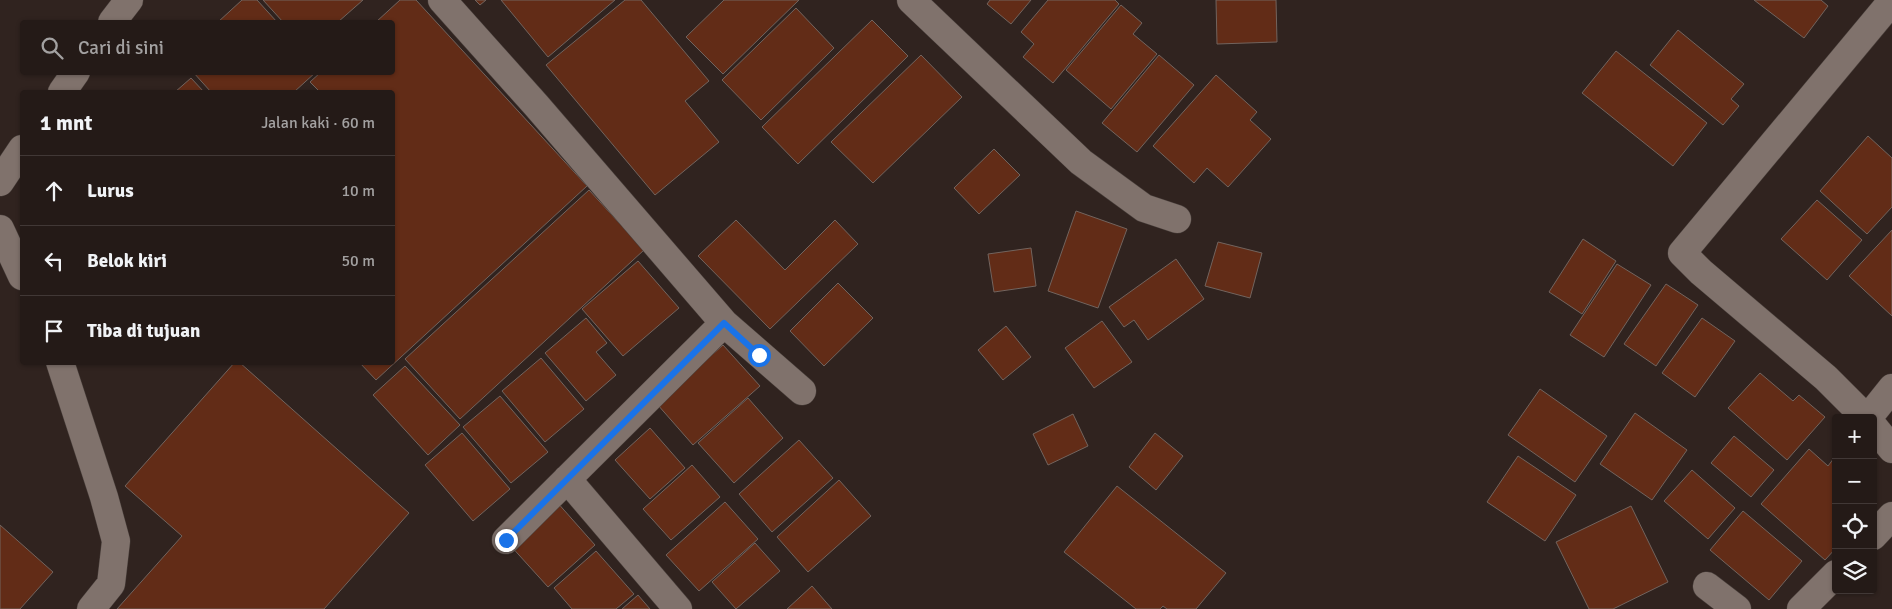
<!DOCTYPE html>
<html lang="id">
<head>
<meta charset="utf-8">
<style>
	:root { --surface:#241a17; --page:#302724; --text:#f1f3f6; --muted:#a3a1a1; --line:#413836 }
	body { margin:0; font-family:Signika,sans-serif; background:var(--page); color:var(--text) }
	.controls { position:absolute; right:15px; bottom:15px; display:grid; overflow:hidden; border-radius:5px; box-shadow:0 1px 4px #0004 }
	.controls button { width:45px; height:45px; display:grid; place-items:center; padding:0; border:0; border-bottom:1px solid var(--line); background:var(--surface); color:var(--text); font:25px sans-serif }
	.stop { position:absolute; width:15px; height:15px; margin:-11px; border:4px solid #1a73e8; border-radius:50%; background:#fff }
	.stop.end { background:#1a73e8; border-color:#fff; box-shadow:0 1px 5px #0008 }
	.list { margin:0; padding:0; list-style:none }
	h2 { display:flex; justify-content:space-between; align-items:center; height:65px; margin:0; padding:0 20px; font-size:21px }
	h2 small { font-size:16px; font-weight:400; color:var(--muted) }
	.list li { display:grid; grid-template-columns:32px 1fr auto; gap:15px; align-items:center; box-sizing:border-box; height:70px; padding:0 20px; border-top:1px solid var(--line) }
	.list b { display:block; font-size:19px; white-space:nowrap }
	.list em { font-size:16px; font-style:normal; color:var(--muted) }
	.icon { flex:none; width:28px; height:28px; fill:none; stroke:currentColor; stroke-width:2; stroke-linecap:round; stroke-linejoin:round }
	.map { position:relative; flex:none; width:1892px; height:609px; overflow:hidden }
	.search { position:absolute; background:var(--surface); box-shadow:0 1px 4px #0004; left:20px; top:20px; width:375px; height:55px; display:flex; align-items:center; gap:12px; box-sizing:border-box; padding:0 18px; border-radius:5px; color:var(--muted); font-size:19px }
	.panel { position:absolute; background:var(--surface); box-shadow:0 1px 4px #0004; left:20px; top:90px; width:375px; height:275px; border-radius:5px }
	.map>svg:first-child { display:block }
</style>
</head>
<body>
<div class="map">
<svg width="1892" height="609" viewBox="0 0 1892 609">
	<rect width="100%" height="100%" fill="#30231f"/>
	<!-- building -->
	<path fill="#622c17" stroke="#72645e" d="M 242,0 L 257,0 L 277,22 L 218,22 Z
		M 263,0 L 363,0 L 338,22 L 283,22 Z
		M 400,0 L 416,0 L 587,186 L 376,380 L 359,362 L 392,362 L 392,92 L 320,92 L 310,82 L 321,72 L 392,72 L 392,22 L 376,22 Z
		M 475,0 L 486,0 L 480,5 Z
		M 501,0 L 615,0 L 548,57 Z
		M 625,0 L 641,0 L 709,81 L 685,101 L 719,142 L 655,195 L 546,65 Z
		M 724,0 L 799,0 L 723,74 L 686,37 Z
		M 990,0 L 1031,0 L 1011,24 L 987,4 Z
		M 1048,0 L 1115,0 L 1119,4 L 1053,83 L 1023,57 L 1034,44 L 1021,32 Z
		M 1216,0 L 1276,0 L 1277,42 L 1217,44 Z
		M 1754,0 L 1821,0 L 1828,6 L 1804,38 Z
		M 1121,5 L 1142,23 L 1133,34 L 1157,54 L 1111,109 L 1066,70 Z
		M 796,8 L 834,48 L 761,120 L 722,80 Z
		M 872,20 L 908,56 L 798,164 L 762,127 Z
		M 1678,30 L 1744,84 L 1731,99 L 1739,106 L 1723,125 L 1650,65 Z
		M 1616,51 L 1707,123 L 1673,166 L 1582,93 Z
		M 921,55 L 962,97 L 873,183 L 831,142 Z
		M 1159,55 L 1194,85 L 1137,152 L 1102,123 Z
		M 193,72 L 316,72 L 294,92 L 211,92 Z
		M 1216,75 L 1257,112 L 1250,120 L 1271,139 L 1228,187 L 1207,168 L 1194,183 L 1153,146 Z
		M 191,78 L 204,92 L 175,92 Z
		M 1868,136 L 1892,158 L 1892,207 L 1867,234 L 1820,191 Z
		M 994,149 L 1020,175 L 979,214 L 954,188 Z
		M 589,190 L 644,250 L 460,419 L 405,359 Z
		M 1817,200 L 1862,240 L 1827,280 L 1781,239 Z
		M 1076,211 L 1127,229 L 1098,308 L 1048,291 Z
		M 736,220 L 785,270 L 835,220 L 858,244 L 770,329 L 698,256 Z
		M 1892,230 L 1892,316 L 1849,276 Z
		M 1583,239 L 1616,261 L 1582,314 L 1549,292 Z
		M 1218,242 L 1262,253 L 1250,298 L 1205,286 Z
		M 1031,248 L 1036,286 L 994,292 L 988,254 Z
		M 1176,259 L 1204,299 L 1148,340 L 1134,320 L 1124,327 L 1109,307 Z
		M 638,261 L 679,308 L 623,356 L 582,309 Z
		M 1617,264 L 1651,285 L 1604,357 L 1570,335 Z
		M 838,283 L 873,318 L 824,366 L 790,331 Z
		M 1666,284 L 1698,305 L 1656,366 L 1624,344 Z
		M 586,318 L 607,343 L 596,352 L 616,375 L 586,401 L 545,353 Z
		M 1702,318 L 1735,341 L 1695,397 L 1662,373 Z
		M 1102,321 L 1132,362 L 1094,388 L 1065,348 Z
		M 1006,326 L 1031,357 L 1003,380 L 978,350 Z
		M 723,345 L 760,386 L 693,445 L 657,404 Z
		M 541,358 L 584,409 L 545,442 L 502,391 Z
		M 235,362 L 239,362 L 409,513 L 324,609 L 117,609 L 182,536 L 125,486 Z
		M 405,366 L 460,425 L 428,455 L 373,395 Z
		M 1760,373 L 1793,401 L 1799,395 L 1825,417 L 1787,460 L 1728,408 Z
		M 1540,389 L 1607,436 L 1575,482 L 1508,435 Z
		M 500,396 L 548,452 L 511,483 L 463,427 Z
		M 748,398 L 783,438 L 734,483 L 698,443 Z
		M 1635,413 L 1687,450 L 1652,500 L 1600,464 Z
		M 1073,414 L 1088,446 L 1048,465 L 1033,434 Z
		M 650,428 L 685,468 L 650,499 L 615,460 Z
		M 462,433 L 510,489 L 473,521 L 425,465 Z
		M 1155,433 L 1183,456 L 1156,490 L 1129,467 Z
		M 1734,436 L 1774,470 L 1751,497 L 1711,463 Z
		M 799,440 L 833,478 L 772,532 L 739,494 Z
		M 1809,449 L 1828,466 L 1834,458 L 1836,459 L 1836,548 L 1825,560 L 1761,504 Z
		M 1518,456 L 1576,495 L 1545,541 L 1487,502 Z
		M 692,465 L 720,497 L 671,540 L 643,509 Z
		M 1692,470 L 1735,508 L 1708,539 L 1664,501 Z
		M 839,480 L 871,516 L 808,572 L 777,537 Z
		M 1117,486 L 1226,573 L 1196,609 L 1167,609 L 1163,606 L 1160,609 L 1136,609 L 1064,552 Z
		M 556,501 L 595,545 L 548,587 L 509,544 Z
		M 725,502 L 758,539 L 699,591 L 666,555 Z
		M 1631,506 L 1668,582 L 1613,609 L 1589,609 L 1556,542 Z
		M 1743,511 L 1802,561 L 1769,600 L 1710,550 Z
		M 0,525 L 53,572 L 20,609 L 0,609 Z
		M 755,543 L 780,571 L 736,609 L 712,582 Z
		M 596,551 L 634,594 L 616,609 L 572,609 L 554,588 Z
		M 812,586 L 832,609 L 787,609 Z
		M 638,595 L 650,609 L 622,609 Z"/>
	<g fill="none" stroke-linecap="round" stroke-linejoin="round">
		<!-- minor casing -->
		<g stroke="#473e3a" stroke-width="29">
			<path id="minor" d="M 442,0 L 536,105 L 724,323 L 802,391
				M 911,0 L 1081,162 L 1144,208 L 1177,219
				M 112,22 L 129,0
				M 62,92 L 76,72
				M 0,182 L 22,149
				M 0,229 L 22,276
				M 60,362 L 104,497 L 116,541 L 111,584 L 91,609
				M 1866,418 L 1826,378 L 1701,272 L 1682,253 L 1892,1
				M 1868,418 L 1892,388
				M 1873,426 L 1892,449
				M 567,479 L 678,609
				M 1873,536 L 1892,516
				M 506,540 L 724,323
				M 1707,586 L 1737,609
				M 1801,609 L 1836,574"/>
		</g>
		<!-- minor -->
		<use href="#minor" stroke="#80726c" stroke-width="28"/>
	</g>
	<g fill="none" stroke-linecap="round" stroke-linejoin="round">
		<!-- route -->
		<path stroke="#1a73e8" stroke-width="6" d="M 506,540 L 724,323 L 759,355"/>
	</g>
</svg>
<div class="controls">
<button>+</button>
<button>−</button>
<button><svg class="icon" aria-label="locate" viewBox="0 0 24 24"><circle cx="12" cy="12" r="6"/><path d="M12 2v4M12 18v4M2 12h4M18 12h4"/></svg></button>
<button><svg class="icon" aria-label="layers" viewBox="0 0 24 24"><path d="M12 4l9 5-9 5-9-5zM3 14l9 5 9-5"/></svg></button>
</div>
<div class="stop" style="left:759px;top:355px"></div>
<div class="stop end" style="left:506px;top:540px"></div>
<div class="search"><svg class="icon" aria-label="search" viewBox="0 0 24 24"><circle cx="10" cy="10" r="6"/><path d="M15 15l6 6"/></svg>Cari di sini</div>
<section class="panel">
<h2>1 mnt<small>Jalan kaki · 60 m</small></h2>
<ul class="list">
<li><svg class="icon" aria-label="ahead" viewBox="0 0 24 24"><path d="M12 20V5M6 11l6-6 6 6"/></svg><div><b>Lurus</b></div><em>10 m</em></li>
<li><svg class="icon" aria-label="left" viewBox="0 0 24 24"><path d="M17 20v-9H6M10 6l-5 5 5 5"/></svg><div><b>Belok kiri</b></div><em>50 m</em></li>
<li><svg class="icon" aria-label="arrive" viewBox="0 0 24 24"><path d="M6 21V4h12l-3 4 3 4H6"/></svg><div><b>Tiba di tujuan</b></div></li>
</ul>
</section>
</div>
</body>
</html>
